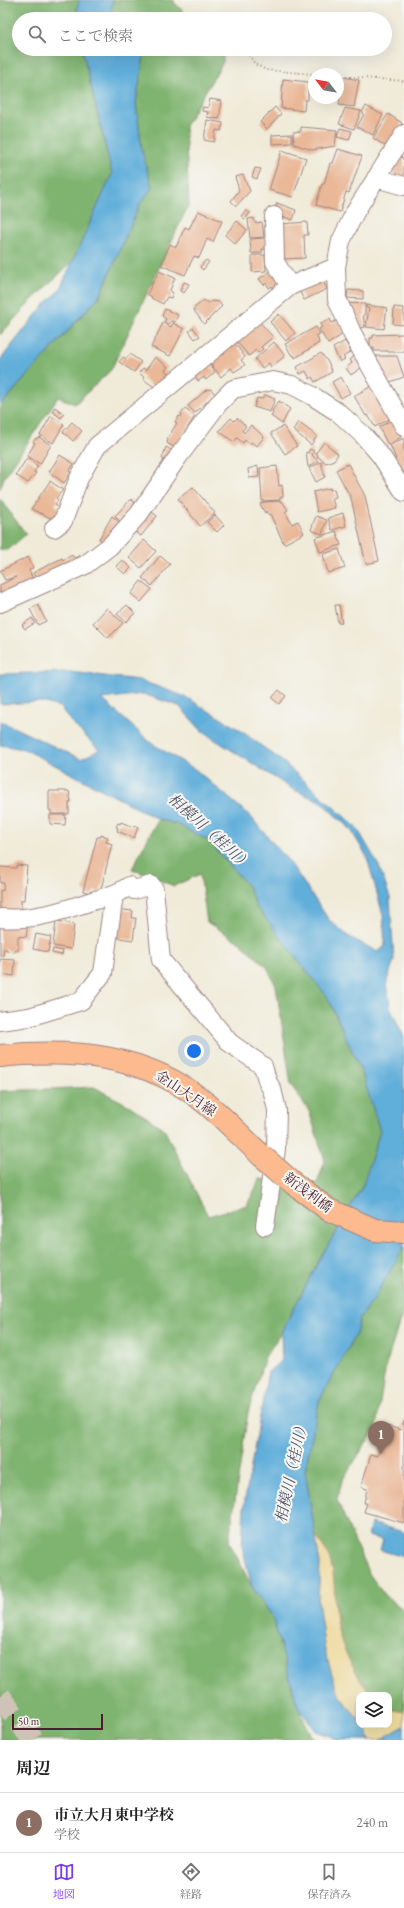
<!DOCTYPE html>
<html lang="ja">
<head>
<meta charset="utf-8">
<style>
	:root { --surface:#fff; --page:#f2f2f2; --text:#222; --muted:#767676; --line:#e0e0e0; --accent:#7c3aed }
	body { margin:0; font-family:"EB Garamond","Noto Serif JP",serif; background:var(--page); color:var(--text) }
	.controls { position:absolute; right:12px; bottom:12px; display:grid; overflow:hidden; border-radius:8px; box-shadow:0 4px 16px #0002 }
	.controls button { width:36px; height:36px; display:grid; place-items:center; padding:0; border:0; border-bottom:1px solid var(--line); background:var(--surface); color:var(--text); font:20px sans-serif }
	.compass { position:absolute; left:308px; top:68px; width:36px; height:36px; border-radius:50%; background:var(--surface); box-shadow:0 4px 16px #0002; rotate:301deg }
	.scale { position:absolute; left:12px; bottom:10px; width:91px; box-sizing:border-box; padding-left:4px; border:2px solid #4a1f2b; border-top:0; font-size:11px; line-height:14px; white-space:nowrap; color:#4a1f2b; -webkit-text-stroke:3px #f6f6f2; paint-order:stroke }
	.you { position:absolute; left:194px; top:1051px; width:14px; height:14px; margin:-10px; border:3px solid #fff; border-radius:50%; background:#1a73e8; box-shadow:0 0 0 6px #1a73e833 }
	.badge { display:grid; place-items:center; width:26px; height:26px; border-radius:50%; background:var(--accent); color:#fff; font-size:13px; font-weight:700 }
	.pin { position:absolute; translate:-50% -33px; filter:drop-shadow(0 1px 2px #0008) }
	.pin::after { content:''; position:absolute; top:21px; width:14px; height:12px; background:inherit; clip-path:polygon(0 0,100% 0,50% 100%) }
	.list { margin:0; padding:0; list-style:none }
	h2 { display:flex; justify-content:space-between; align-items:center; height:52px; margin:0; padding:0 16px; font-size:17px }
	h2 small { font-size:13px; font-weight:400; color:var(--muted) }
	.list li { display:grid; grid-template-columns:26px 1fr auto; gap:12px; align-items:center; box-sizing:border-box; height:60px; padding:0 16px; border-top:1px solid var(--line) }
	.list b { display:block; font-size:15px; white-space:nowrap }
	.list p { margin:0; font-size:13px; white-space:nowrap; color:var(--muted) }
	.list em { font-size:13px; font-style:normal; color:var(--muted) }
	.icon { flex:none; width:22px; height:22px; fill:none; stroke:currentColor; stroke-width:2; stroke-linecap:round; stroke-linejoin:round }
	.map { position:relative; flex:none; width:404px; height:1740px; overflow:hidden }
	.search { position:absolute; background:var(--surface); box-shadow:0 4px 16px #0002; left:12px; right:12px; top:12px; height:44px; display:flex; align-items:center; gap:10px; box-sizing:border-box; padding:0 14px; border-radius:22px; color:var(--muted); font-size:15px }
	.sheet { height:112px; background:var(--surface) }
	nav { display:flex; justify-content:space-around; align-items:center; box-sizing:border-box; height:56px; border-top:1px solid var(--line); background:var(--surface); font-size:11px; color:var(--muted) }
	nav a { display:grid; justify-items:center; gap:2px }
	nav .on { color:var(--accent) }
	.map>svg:first-child { display:block }
</style>
</head>
<body>
<div class="map">
<svg width="404" height="1740" viewBox="0 0 404 1740">
	<rect width="100%" height="100%" fill="#f6f6f2"/>
	<filter id="ink" filterUnits="userSpaceOnUse"><feTurbulence type="fractalNoise" baseFrequency=".025" numOctaves="2"/><feDisplacementMap in="SourceGraphic" scale="8" xChannelSelector="R" yChannelSelector="G"/><feConvolveMatrix kernelMatrix="1 2 1 2 8 2 1 2 1" color-interpolation-filters="sRGB"/></filter>
	<filter id="wash" filterUnits="userSpaceOnUse"><feTurbulence type="fractalNoise" baseFrequency=".012" numOctaves="4" result="noise"/><feDisplacementMap in="SourceGraphic" scale="16" xChannelSelector="R" yChannelSelector="G"/><feGaussianBlur stdDeviation="0.9" result="paint"/><feColorMatrix in="noise" values="0 0 0 0 0 0 0 0 0 0 0 0 0 0 0 0 0 1.4 0 .05"/><feComposite in="paint" operator="in"/></filter>
	<g filter="url(#wash)">
		<rect width="100%" height="100%" fill="#f0ebd9"/>
		<!-- forest -->
		<path fill="#7fb46f" stroke="#646a4d" d="M 0,0 L 79,0 L 77,9 L 78,19 L 19,19 L 19,49 L 82,49 L 112,174 L 73,261 L 31,301 L 0,335 Z
			M 113,0 L 174,0 L 174,2 L 191,19 L 120,19 L 111,11 Z
			M 145,49 L 223,50 L 223,62 L 185,126 L 189,204 L 111,370 L 75,404 L 58,397 L 4,478 L 0,489 L 0,406 L 100,296 L 140,204 L 152,188 L 142,151 L 136,103 Z
			M 0,499 L 26,534 L 8,550 L 0,550 Z
			M 158,819 L 179,825 L 209,841 L 248,886 L 328,998 L 362,1073 L 380,1131 L 363,1185 L 320,1259 L 281,1333 L 265,1357 L 248,1412 L 229,1541 L 252,1587 L 272,1616 L 298,1707 L 314,1740 L 0,1740 L 0,1091 L 94,1087 L 130,1106 L 164,1129 L 208,1216 L 247,1205 L 260,1179 L 316,1186 L 325,1161 L 309,1111 L 291,1085 L 276,986 L 267,967 L 239,942 L 207,922 L 200,874 L 174,886 L 132,869 Z
			M 404,1247 L 404,1308 L 386,1365 L 376,1427 L 342,1481 L 337,1500 L 368,1572 L 385,1596 L 404,1610 L 404,1712 L 389,1709 L 389,1695 L 371,1695 L 349,1663 L 342,1644 L 337,1626 L 331,1565 L 327,1553 L 315,1535 L 305,1472 L 319,1401 L 356,1334 L 360,1318 L 374,1299 Z"/>
		<!-- sand -->
		<path fill="#eeda9e" stroke="#9c7c64" d="M 315,1535 C 319,1541 324,1547 327,1553 C 338,1575 332,1603 337,1626 C 343,1653 356,1674 371,1695 L 359,1695 L 359,1719 L 345,1703 L 337,1690 L 325,1652 L 318,1600 L 320,1564 Z
			M 389,1709 L 404,1712 L 404,1727 L 380,1740 L 370,1740 L 365,1725 L 389,1725 Z"/>
		<!-- water -->
		<path fill="#60aeda" stroke="#556682" fill-rule="evenodd" d="M 79,0 L 113,0 L 111,11 L 120,19 L 78,19 L 77,9 Z
			M 82,49 L 145,49 L 136,103 L 142,151 L 152,188 L 140,204 L 100,295 L 0,406 L 0,360 L 39,311 L 60,289 L 112,174 Z
			M 70,672 L 139,680 L 186,697 L 240,730 L 282,761 L 357,828 L 379,866 L 390,898 L 394,960 L 387,981 L 390,1008 L 404,1037 L 404,1247 L 374,1299 L 360,1318 L 356,1334 L 319,1401 L 305,1471 L 320,1564 L 318,1600 L 325,1652 L 337,1690 L 345,1703 L 359,1719 L 359,1725 L 366,1726 L 370,1740 L 335,1740 L 335,1738 L 316,1731 L 298,1707 L 272,1616 L 252,1587 L 242,1546 L 244,1505 L 268,1372 L 282,1360 L 281,1333 L 320,1259 L 363,1185 L 380,1131 L 362,1073 L 328,998 L 256,906 L 248,886 L 209,841 L 179,825 L 158,819 L 24,749 L 0,745 L 0,721 L 81,759 L 99,750 L 74,725 L 60,707 L 41,702 L 0,704 L 0,674 ZM 143,694 L 179,706 L 203,732 L 294,790 L 320,801 L 351,830 L 367,857 L 383,915 L 385,946 L 378,952 L 348,936 L 329,920 L 291,864 L 250,816 L 196,770 L 151,743 L 102,699 Z
			M 371,1523 L 404,1532 L 404,1557 L 380,1550 L 383,1540 L 368,1536 Z
			M 402,1727 L 404,1727 L 404,1740 L 380,1740 Z"/>
		<g id="blocks">
			<!-- building -->
			<path fill="#eab797" d="M 343,77 L 359,80 L 354,107 L 339,105 Z
				M 283,79 L 308,82 L 308,100 L 305,100 L 304,111 L 281,108 Z
				M 210,99 L 222,101 L 219,119 L 207,117 L 208,112 L 202,111 L 203,107 L 208,108 Z
				M 366,106 L 383,115 L 373,135 L 357,127 L 364,114 L 362,112 Z
				M 275,107 L 281,114 L 267,129 L 260,122 Z
				M 345,108 L 361,111 L 354,129 L 339,124 Z
				M 388,114 L 402,123 L 387,147 L 373,138 Z
				M 207,120 L 223,123 L 221,131 L 216,130 L 214,142 L 204,140 Z
				M 301,127 L 337,130 L 335,146 L 312,150 L 294,144 L 293,132 L 301,131 Z
				M 340,128 L 352,131 L 349,140 L 337,137 Z
				M 292,134 L 292,143 L 272,144 L 272,135 Z
				M 338,149 L 362,156 L 349,193 L 346,192 L 340,212 L 316,205 L 322,184 L 324,184 L 330,163 L 333,163 Z
				M 282,150 L 306,158 L 293,197 L 269,190 Z
				M 399,156 L 404,159 L 404,180 L 389,171 Z
				M 255,168 L 261,169 L 257,179 L 252,177 Z
				M 243,175 L 250,191 L 236,206 L 231,201 L 239,190 L 235,177 Z
				M 277,203 L 296,210 L 293,220 L 273,214 Z
				M 246,210 L 250,213 L 245,219 L 243,218 L 241,216 Z
				M 198,211 L 222,221 L 213,242 L 207,239 L 199,258 L 194,256 L 185,275 L 161,265 L 170,244 L 176,247 L 185,227 L 189,229 Z
				M 254,218 L 255,223 L 262,222 L 264,237 L 250,238 L 248,219 Z
				M 237,221 L 247,230 L 235,244 L 225,235 Z
				M 307,222 L 308,235 L 304,235 L 305,258 L 282,259 L 280,224 Z
				M 267,238 L 267,245 L 265,245 L 265,249 L 262,249 L 262,253 L 251,253 L 250,239 Z
				M 252,255 L 265,255 L 266,271 L 252,272 Z
				M 206,260 L 209,262 L 203,270 L 200,267 Z
				M 273,269 L 283,283 L 274,289 L 272,286 L 269,288 L 266,283 L 264,285 L 259,279 Z
				M 159,271 L 175,278 L 170,290 L 173,293 L 171,298 L 167,297 L 163,304 L 151,298 L 152,297 L 147,294 Z
				M 323,281 L 327,289 L 304,300 L 300,292 Z
				M 184,282 L 189,284 L 184,293 L 180,291 Z
				M 348,290 L 363,291 L 363,299 L 347,298 Z
				M 204,300 L 208,303 L 212,301 L 219,302 L 222,306 L 204,324 L 193,309 Z
				M 343,303 L 365,304 L 365,315 L 363,315 L 365,327 L 356,329 Z
				M 366,305 L 387,308 L 384,329 L 366,327 L 369,308 L 366,308 Z
				M 394,307 L 404,308 L 404,325 L 393,324 Z
				M 165,309 L 178,315 L 175,322 L 171,321 L 168,324 L 164,322 L 166,319 L 162,316 Z
				M 279,314 L 295,333 L 286,341 L 270,322 Z
				M 257,319 L 273,337 L 261,347 L 263,349 L 258,353 L 256,350 L 249,356 L 234,339 Z
				M 330,319 L 332,323 L 338,320 L 346,332 L 328,344 L 319,329 L 322,327 L 320,324 Z
				M 163,323 L 171,327 L 173,323 L 184,329 L 170,356 L 151,347 Z
				M 316,327 L 320,334 L 317,335 L 319,343 L 295,358 L 294,355 L 292,356 L 285,344 Z
				M 193,328 L 200,336 L 195,339 L 189,331 Z
				M 404,334 L 404,352 L 388,352 L 388,351 L 374,351 L 374,348 L 370,348 L 370,338 L 373,338 L 373,335 Z
				M 345,341 L 351,352 L 343,357 L 345,359 L 340,362 L 333,348 Z
				M 234,342 L 245,357 L 241,360 L 245,365 L 234,372 L 231,368 L 221,377 L 207,359 Z
				M 274,342 L 285,356 L 271,367 L 269,363 L 262,368 L 255,359 Z
				M 321,353 L 330,365 L 329,366 L 332,372 L 315,382 L 312,377 L 310,379 L 306,371 L 300,374 L 297,367 Z
				M 130,354 L 141,362 L 134,372 L 119,362 L 123,357 L 126,359 Z
				M 355,356 L 365,365 L 351,375 L 346,368 L 352,363 L 350,359 Z
				M 376,356 L 397,356 L 404,377 L 387,383 Z
				M 155,357 L 168,367 L 165,370 L 168,373 L 157,389 L 143,379 L 144,377 L 139,373 L 143,368 L 146,370 Z
				M 207,362 L 215,372 L 206,380 L 204,377 L 198,381 L 192,373 Z
				M 341,377 L 350,393 L 341,398 L 332,382 Z
				M 375,384 L 391,418 L 375,427 L 368,415 L 366,416 L 354,396 Z
				M 211,389 L 215,394 L 195,413 L 188,406 L 206,390 Z
				M 265,395 L 275,399 L 270,412 L 254,407 L 257,398 L 262,399 Z
				M 279,401 L 290,409 L 282,424 L 271,416 L 273,412 L 272,411 Z
				M 55,407 L 64,414 L 61,418 L 52,411 Z
				M 185,409 L 195,416 L 175,448 L 167,443 L 168,440 L 167,439 L 177,423 L 175,422 L 179,416 L 181,417 L 182,415 L 181,414 Z
				M 51,416 L 64,424 L 53,443 L 40,435 Z
				M 231,418 L 234,421 L 237,418 L 246,426 L 242,431 L 244,433 L 251,425 L 264,437 L 257,446 L 251,442 L 250,444 L 245,440 L 243,443 L 237,438 L 234,442 L 219,431 Z
				M 393,419 L 401,437 L 388,445 L 379,427 Z
				M 72,422 L 82,431 L 73,441 L 63,432 Z
				M 298,422 L 317,436 L 311,445 L 293,430 Z
				M 283,426 L 297,446 L 285,454 L 271,433 Z
				M 39,437 L 51,445 L 40,464 L 27,456 L 35,443 L 33,442 L 36,438 L 37,439 Z
				M 404,438 L 404,478 L 393,460 L 396,459 L 390,445 Z
				M 324,442 L 338,454 L 334,460 L 326,463 L 317,456 L 318,455 L 316,453 Z
				M 166,447 L 173,451 L 166,461 L 162,459 Z
				M 310,449 L 314,451 L 312,455 L 318,461 L 308,467 L 306,452 L 308,453 Z
				M 60,455 L 74,464 L 69,471 L 71,473 L 64,483 L 49,472 Z
				M 27,458 L 38,466 L 34,472 L 36,473 L 28,483 L 16,475 Z
				M 321,462 L 325,477 L 316,482 L 309,468 Z
				M 348,464 L 365,496 L 379,561 L 366,564 L 351,498 L 336,470 Z
				M 258,466 L 259,477 L 249,478 L 248,469 Z
				M 277,466 L 279,486 L 282,485 L 283,497 L 280,497 L 280,500 L 262,501 L 260,468 Z
				M 50,481 L 63,490 L 56,498 L 58,500 L 55,505 L 65,512 L 55,520 L 31,509 Z
				M 193,487 L 215,513 L 200,526 L 178,499 Z
				M 330,488 L 330,490 L 334,489 L 336,497 L 332,498 L 335,508 L 317,512 L 313,492 Z
				M 131,499 L 137,505 L 120,521 L 115,516 Z
				M 280,501 L 281,502 L 282,501 L 288,510 L 285,512 L 292,524 L 298,521 L 304,533 L 284,544 L 270,514 L 268,515 L 266,511 L 265,513 L 260,504 L 264,502 Z
				M 147,508 L 157,516 L 141,536 L 131,529 Z
				M 343,513 L 346,526 L 332,530 L 328,518 Z
				M 215,515 L 224,525 L 217,532 L 207,522 Z
				M 112,516 L 120,523 L 105,543 L 99,539 Z
				M 316,516 L 327,520 L 322,534 L 311,530 Z
				M 336,531 L 341,545 L 320,552 L 315,538 Z
				M 144,540 L 156,551 L 141,568 L 129,558 Z
				M 339,549 L 345,568 L 328,573 L 323,554 Z
				M 72,555 L 74,558 L 81,555 L 84,561 L 39,584 L 33,573 L 62,558 L 63,560 Z
				M 160,556 L 170,564 L 152,586 L 142,578 Z
				M 28,557 L 33,568 L 29,570 L 35,584 L 0,596 L 0,585 L 16,577 L 5,580 L 0,571 Z
				M 122,560 L 131,568 L 125,574 L 116,566 Z
				M 141,581 L 152,589 L 141,602 L 131,594 Z
				M 38,605 L 46,621 L 38,625 L 30,609 Z
				M 127,605 L 135,613 L 126,622 L 117,614 Z
				M 335,605 L 339,605 L 342,623 L 338,623 Z
				M 107,608 L 123,623 L 108,638 L 93,623 Z
				M 32,618 L 35,623 L 25,629 L 22,625 Z
				M 279,690 L 286,696 L 279,704 L 272,698 Z
				M 49,791 L 69,791 L 71,802 L 69,802 L 69,814 L 51,814 L 51,810 L 49,810 Z
				M 50,815 L 66,815 L 65,825 L 50,824 Z
				M 121,822 L 133,827 L 134,825 L 138,827 L 134,838 L 117,831 L 118,828 L 116,827 L 118,823 L 120,824 Z
				M 101,835 L 108,837 L 106,842 L 112,844 L 100,893 L 94,891 L 92,896 L 86,894 L 87,892 L 83,891 L 97,837 L 101,837 Z
				M 17,865 L 27,866 L 24,900 L 21,900 L 21,911 L 0,912 L 0,890 L 3,891 L 4,883 L 0,883 L 0,867 L 16,868 Z
				M 116,909 L 133,911 L 132,918 L 136,918 L 133,940 L 112,937 Z
				M 5,921 L 28,924 L 26,937 L 18,936 L 18,951 L 16,950 L 15,952 L 7,951 L 7,949 L 4,949 L 3,956 L 0,956 L 0,927 L 4,928 Z
				M 56,921 L 74,924 L 71,949 L 53,946 Z
				M 36,934 L 51,937 L 48,952 L 33,949 Z
				M 53,949 L 63,951 L 62,955 L 52,953 Z
				M 0,959 L 15,960 L 14,976 L 0,974 Z
				M 404,1421 L 404,1523 L 364,1512 L 367,1503 L 364,1503 L 367,1489 L 361,1487 L 371,1454 L 378,1456 L 384,1433 L 386,1433 L 388,1426 L 401,1430 Z"/>
		</g>
	</g>
	<g filter="url(#ink)">
		<use href="#blocks" fill-opacity="0" stroke="#9d8582" stroke-width="1"/>
		<g fill="none" stroke-linecap="round" stroke-linejoin="round">
			<!-- highway-tunnel -->
			<path stroke="#cfc2b6" stroke-width="22" stroke-dasharray="22 11" stroke-linecap="butt" d="M 0,1696 L 33,1740"/>
			<!-- minor casing -->
			<g stroke="#9d8582" stroke-width="20">
				<path id="minor" d="M 404,134 L 355,212 L 341,241 L 336,267 L 337,299 L 352,333 L 404,426
					M 376,178 L 404,186
					M 274,216 L 275,262 L 290,286
					M 54,528 L 63,521 L 79,478 L 97,446 L 290,286 L 336,267
					M 0,603 L 85,565 L 110,546 L 139,514 L 178,457 L 218,404 L 233,389 L 273,381 L 292,385 L 311,395 L 339,413 L 363,435 L 381,456 L 404,492
					M 0,918 C 32,921 62,911 92,901 C 105,897 117,895 129,886 L 134,890 L 151,885 L 154,889 L 161,960 L 230,1043 L 263,1066 L 268,1083 L 272,1089 L 277,1110 L 276,1149 L 265,1226
					M 0,1021 L 29,1017 L 81,1001 L 103,973 L 114,895"/>
			</g>
			<!-- major casing -->
			<g stroke="#9d8582" stroke-width="24">
				<path id="major" d="M 0,1056 C 75,1049 148,1054 208,1105 C 227,1121 244,1139 262,1156"/>
			</g>
			<!-- path -->
			<path stroke="#9d8582" stroke-width="2" stroke-dasharray="1 3" stroke-linecap="butt" d="M 249,55 L 255,64 L 266,70 L 314,74
				M 338,76 L 404,81"/>
			<!-- minor -->
			<use href="#minor" stroke="#fff" stroke-width="18"/>
			<!-- major -->
			<use href="#major" stroke="#fcba8e" stroke-width="22"/>
			<!-- major-bridge casing -->
			<g stroke="#9d8582" stroke-width="24" stroke-linecap="butt">
				<path id="major-bridge" d="M 262,1156 L 294,1184 L 329,1210 L 375,1230 L 404,1232"/>
			</g>
			<!-- major-bridge -->
			<use href="#major-bridge" stroke="#fcba8e" stroke-width="22"/>
		</g>
	</g>
	<g text-anchor="middle" dominant-baseline="central" stroke-width="4" stroke-linejoin="round" paint-order="stroke">
		<!-- street labels -->
		<g font-size="14" fill="#4a1f2b" stroke="#f6f6f2">
			<text transform="translate(186 1093) rotate(34)">金山大月線</text>
			<text transform="translate(308 1192) rotate(37)">新浅利橋</text>
		</g>
		<!-- water labels -->
		<g font-size="15" font-style="italic" fill="#525168" stroke="#f6f6f2">
			<text transform="translate(210 831) rotate(42)">相模川（桂川）</text>
			<text transform="translate(291 1471) rotate(-78)">相模川（桂川）</text>
		</g>
	</g>
</svg>
<div class="controls">
<button><svg class="icon" aria-label="layers" viewBox="0 0 24 24"><path d="M12 4l9 5-9 5-9-5zM3 14l9 5 9-5"/></svg></button>
</div>
<svg class="compass" viewBox="-18 -18 36 36"><path d="M0-13l5 13h-10z" fill="#e53935"/><path d="M0 13l5-13h-10z" fill="#767676"/></svg>
<div class="scale">50 m</div>
<div class="you"></div>
<div class="pin badge" style="left:381px;top:1454px;background:#8d6e63">1</div>
<div class="search"><svg class="icon" aria-label="search" viewBox="0 0 24 24"><circle cx="10" cy="10" r="6"/><path d="M15 15l6 6"/></svg>ここで検索</div>
</div>
<section class="sheet">
<h2>周辺<small></small></h2>
<ul class="list">
<li><span class="badge" style="background:#8d6e63">1</span><div><b>市立大月東中学校</b><p>学校</p></div><em>240 m</em></li>
</ul>
</section>
<nav>
<a class="on"><svg class="icon" aria-label="map" viewBox="0 0 24 24"><path d="M3 6l6-2 6 2 6-2v14l-6 2-6-2-6 2zM9 4v14M15 6v14"/></svg>地図</a>
<a><svg class="icon" aria-label="directions" viewBox="0 0 24 24"><path d="M12 3l9 9-9 9-9-9zM9 14v-3h6M13 9l2 2-2 2"/></svg>経路</a>
<a><svg class="icon" aria-label="saved" viewBox="0 0 24 24"><path d="M7 4h10v16l-5-4-5 4z"/></svg>保存済み</a>
</nav>
</body>
</html>
